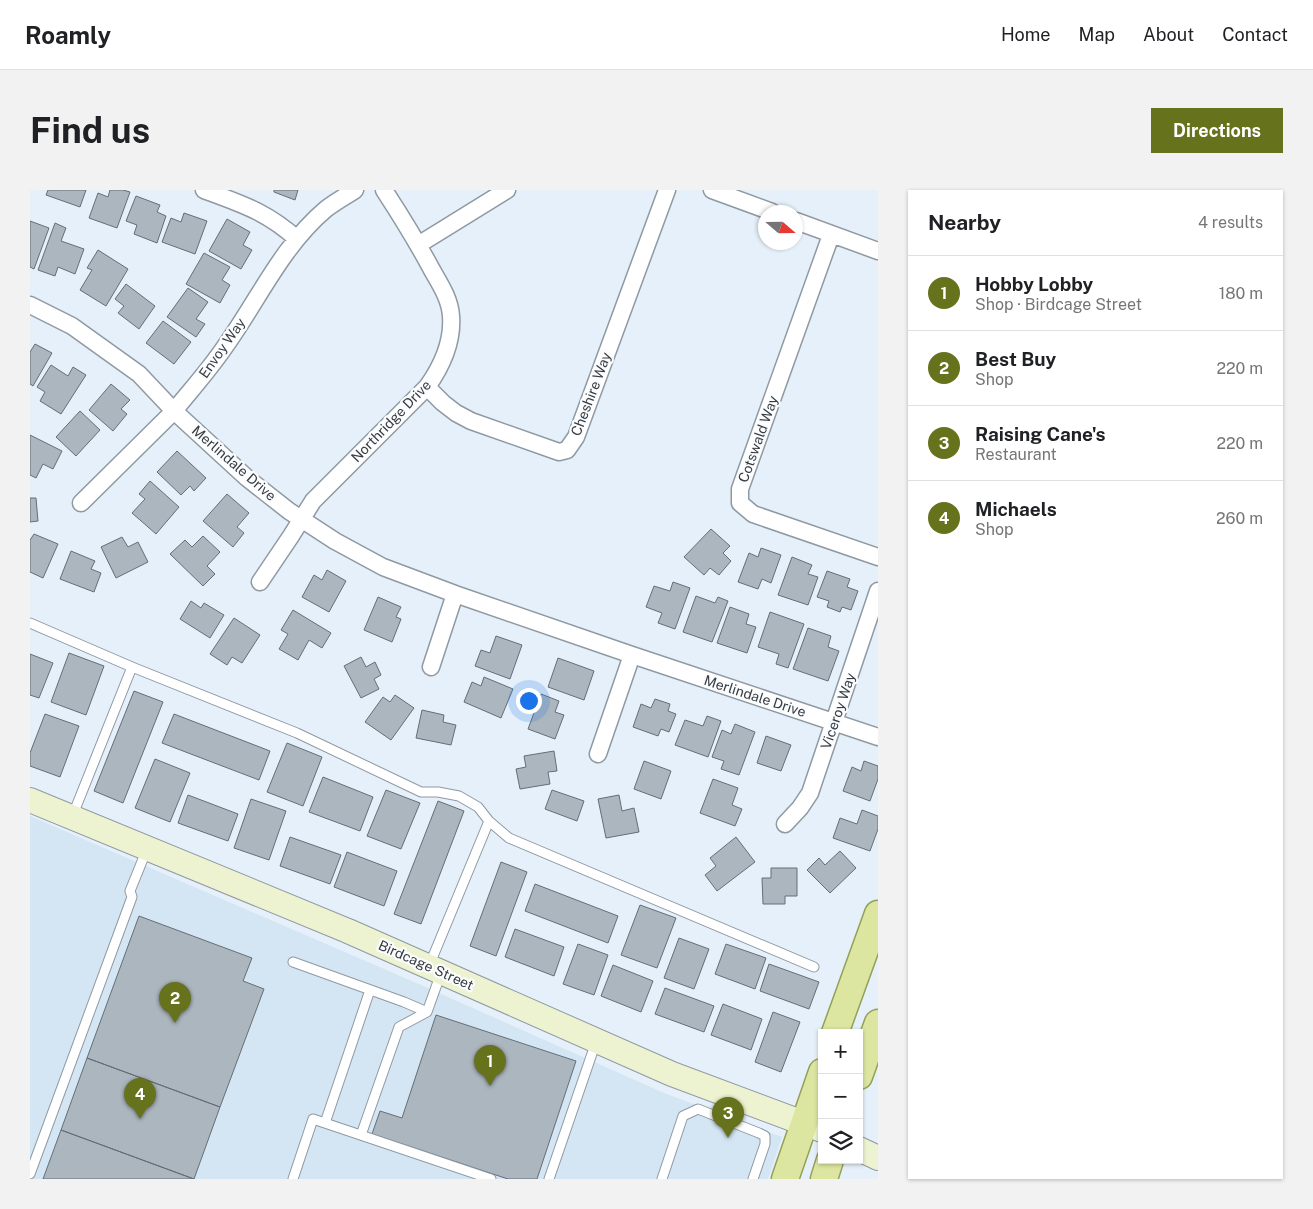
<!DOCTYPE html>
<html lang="en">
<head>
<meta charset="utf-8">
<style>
	:root { --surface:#fff; --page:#f2f2f2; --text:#202124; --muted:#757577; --line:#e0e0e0; --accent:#66721c }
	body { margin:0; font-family:"Public Sans",sans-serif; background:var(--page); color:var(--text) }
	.controls { position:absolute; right:15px; bottom:15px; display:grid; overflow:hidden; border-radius:0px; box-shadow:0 1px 4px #0004 }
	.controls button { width:45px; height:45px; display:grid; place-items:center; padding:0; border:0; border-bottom:1px solid var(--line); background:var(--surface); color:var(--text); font:25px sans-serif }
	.compass { position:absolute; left:728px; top:15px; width:45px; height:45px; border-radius:50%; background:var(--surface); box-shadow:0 1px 4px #0004; rotate:110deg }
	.you { position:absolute; left:498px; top:510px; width:18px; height:18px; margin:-12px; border:4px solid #fff; border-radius:50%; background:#1a73e8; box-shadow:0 0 0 8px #1a73e833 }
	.badge { display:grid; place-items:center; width:32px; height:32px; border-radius:50%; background:var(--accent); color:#fff; font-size:16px; font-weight:700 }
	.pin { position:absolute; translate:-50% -41px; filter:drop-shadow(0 1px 2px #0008) }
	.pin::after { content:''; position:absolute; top:26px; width:18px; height:15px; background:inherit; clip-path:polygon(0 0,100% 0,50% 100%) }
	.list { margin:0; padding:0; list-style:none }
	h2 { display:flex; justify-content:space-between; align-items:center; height:65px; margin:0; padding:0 20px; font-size:21px }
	h2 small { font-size:16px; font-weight:400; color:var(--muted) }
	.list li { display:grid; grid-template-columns:32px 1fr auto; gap:15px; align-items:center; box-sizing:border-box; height:75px; padding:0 20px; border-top:1px solid var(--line) }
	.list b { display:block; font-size:19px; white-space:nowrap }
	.list p { margin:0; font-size:16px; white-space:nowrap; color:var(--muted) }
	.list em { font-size:16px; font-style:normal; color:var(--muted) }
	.icon { flex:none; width:28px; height:28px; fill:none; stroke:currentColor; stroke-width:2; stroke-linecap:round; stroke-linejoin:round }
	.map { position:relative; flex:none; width:848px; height:989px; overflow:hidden; border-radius:0px }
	header { display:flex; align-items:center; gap:30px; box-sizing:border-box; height:70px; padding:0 25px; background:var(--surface); border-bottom:1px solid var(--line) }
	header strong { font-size:24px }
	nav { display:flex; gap:28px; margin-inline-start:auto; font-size:18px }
	.intro { display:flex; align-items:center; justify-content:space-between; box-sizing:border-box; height:120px; padding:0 30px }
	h1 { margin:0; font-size:35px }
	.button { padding:12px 22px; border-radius:0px; background:var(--accent); color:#fff; font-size:18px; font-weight:700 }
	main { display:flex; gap:30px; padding:0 30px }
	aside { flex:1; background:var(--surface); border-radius:0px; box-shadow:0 1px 4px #0004 }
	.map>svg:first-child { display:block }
</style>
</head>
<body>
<header>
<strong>Roamly</strong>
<nav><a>Home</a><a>Map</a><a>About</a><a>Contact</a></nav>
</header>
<div class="intro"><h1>Find us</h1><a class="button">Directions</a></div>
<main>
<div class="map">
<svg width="848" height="989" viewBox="0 0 848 989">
	<rect width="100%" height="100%" fill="#e5f0fa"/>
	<!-- built -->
	<path fill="#d4e5f4" d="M 0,626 L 391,795 L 634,903 L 752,947 L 738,989 L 0,989 Z"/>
	<!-- building -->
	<path fill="#acb6bf" stroke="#656e77" d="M 18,0 L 56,0 L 50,17 L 16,5 Z
		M 80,0 L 93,0 L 100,2 L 87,38 L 59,28 L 68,3 L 78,7 Z
		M 244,0 L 268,0 L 265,10 L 244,2 Z
		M 106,6 L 130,15 L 127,22 L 136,26 L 127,53 L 104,44 L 107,35 L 96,31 Z
		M 154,23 L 177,31 L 165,64 L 132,52 L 141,28 L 151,32 Z
		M 197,29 L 220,42 L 213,55 L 222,60 L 211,79 L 179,61 Z
		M 0,31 L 19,38 L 4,79 L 0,77 Z
		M 25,33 L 36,38 L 31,51 L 54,59 L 45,84 L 28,77 L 25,86 L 8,80 Z
		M 68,60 L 98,79 L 76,116 L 50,100 L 62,80 L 57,78 Z
		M 174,63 L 200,77 L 192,90 L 200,95 L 190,113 L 156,94 Z
		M 96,94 L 125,116 L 109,139 L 88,123 L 94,116 L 85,109 Z
		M 158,98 L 178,112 L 166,129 L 175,134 L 166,147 L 137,127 Z
		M 133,131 L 161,152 L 144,174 L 116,153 Z
		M 5,154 L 22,163 L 3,196 L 0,194 L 0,162 Z
		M 21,175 L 38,186 L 43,177 L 56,185 L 31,224 L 10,211 L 15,202 L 7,197 Z
		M 81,194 L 100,210 L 91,219 L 97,224 L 83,241 L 59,220 Z
		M 50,221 L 70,240 L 46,266 L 26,247 Z
		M 0,245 L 32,261 L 23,279 L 13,274 L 6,288 L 0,285 Z
		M 147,261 L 176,288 L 164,301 L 160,296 L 151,305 L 127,282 Z
		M 120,291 L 149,317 L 126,344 L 102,323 L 115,309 L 109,304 Z
		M 197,304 L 219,323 L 207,337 L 214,343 L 203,357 L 173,331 Z
		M 0,308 L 6,308 L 8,331 L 0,332 Z
		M 681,339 L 700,356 L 693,363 L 701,371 L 689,385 L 680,378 L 674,385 L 654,367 Z
		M 4,344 L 28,354 L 13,388 L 0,382 L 0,350 Z
		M 173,346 L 190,362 L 177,376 L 185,384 L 173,396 L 140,364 L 155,350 L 162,357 Z
		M 92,347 L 98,357 L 108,352 L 118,372 L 86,388 L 71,357 Z
		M 731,358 L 751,365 L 741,393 L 732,389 L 728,399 L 708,392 L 719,363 L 728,367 Z
		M 41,361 L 65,371 L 61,379 L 71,383 L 64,402 L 30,389 Z
		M 762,367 L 782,375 L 778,384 L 788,387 L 778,415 L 748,405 Z
		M 297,380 L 316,391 L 299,422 L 272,407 L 284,385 L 292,390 Z
		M 797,381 L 820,389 L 817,397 L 828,401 L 821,420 L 812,417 L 810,422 L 797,417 L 799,411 L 787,407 Z
		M 643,392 L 660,398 L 645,439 L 628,433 L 632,423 L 616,417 L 624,396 L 640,401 Z
		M 666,406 L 685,413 L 688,407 L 698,411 L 682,452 L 653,442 Z
		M 348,407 L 371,417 L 366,427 L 371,429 L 362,452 L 334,440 Z
		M 161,411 L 171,418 L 174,413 L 194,425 L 180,448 L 150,429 Z
		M 700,417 L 719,424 L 716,434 L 726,437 L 717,463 L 687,453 Z
		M 263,420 L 301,443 L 292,458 L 279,450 L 268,470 L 249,459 L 258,444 L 251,440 Z
		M 740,422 L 774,434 L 758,478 L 746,474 L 749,464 L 728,457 Z
		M 204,428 L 230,445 L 212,473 L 202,467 L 197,475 L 180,464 Z
		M 778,438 L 801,446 L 798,457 L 809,461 L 798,491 L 763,479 Z
		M 466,446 L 492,455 L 480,489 L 445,476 L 451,460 L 460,463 Z
		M 39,463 L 74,476 L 56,525 L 21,512 Z
		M 0,464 L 23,473 L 9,508 L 0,505 Z
		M 331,467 L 336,477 L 345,472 L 351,485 L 344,489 L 349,499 L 331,508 L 314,476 Z
		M 528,468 L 564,481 L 554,510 L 518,497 Z
		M 454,487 L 483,499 L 471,528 L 434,512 L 442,492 L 451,496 Z
		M 104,501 L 133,512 L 93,613 L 64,601 Z
		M 511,504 L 529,511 L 525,522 L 534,525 L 525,549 L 498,539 Z
		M 365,505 L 384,518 L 361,550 L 335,532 L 353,507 L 360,512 Z
		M 625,509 L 640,514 L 638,521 L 646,524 L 639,542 L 631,539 L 628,546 L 603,537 L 611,514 L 621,518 Z
		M 392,520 L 414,525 L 413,532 L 426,535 L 421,555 L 386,548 Z
		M 15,524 L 49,536 L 30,587 L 0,576 L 0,563 Z
		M 144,524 L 240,561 L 229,590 L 132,553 Z
		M 677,526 L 691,531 L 678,567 L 645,555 L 655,530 L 673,536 Z
		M 705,534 L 725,542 L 709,585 L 691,579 L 694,571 L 682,567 L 692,540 L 701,544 Z
		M 736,546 L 761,555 L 751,581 L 727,573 Z
		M 257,553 L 292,567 L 273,616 L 237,602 Z
		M 524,561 L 527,581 L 518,582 L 520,594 L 490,599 L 486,579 L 496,577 L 494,566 Z
		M 125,569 L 160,583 L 140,632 L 105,618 Z
		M 614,571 L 641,581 L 631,609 L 604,599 Z
		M 834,571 L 848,576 L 848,589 L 840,611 L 813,601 L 822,577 L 831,581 Z
		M 293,587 L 343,607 L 330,641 L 279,622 Z
		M 683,589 L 708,598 L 702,615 L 712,619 L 705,636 L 670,623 Z
		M 356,600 L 390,613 L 371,659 L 337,646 Z
		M 522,600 L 554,611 L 547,631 L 515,619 Z
		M 158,605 L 208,624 L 198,651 L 148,633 Z
		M 589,605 L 592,621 L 604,618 L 609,642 L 576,648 L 568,609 Z
		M 221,609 L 256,621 L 239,670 L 204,658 Z
		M 408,611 L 434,621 L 391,734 L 364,724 Z
		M 832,620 L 848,626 L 848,639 L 840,661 L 803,648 L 810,628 L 827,634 Z
		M 260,647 L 311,665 L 300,694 L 250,676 Z
		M 706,647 L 725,672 L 687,701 L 675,685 L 686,676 L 680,668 Z
		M 810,661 L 826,678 L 800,703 L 777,680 L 789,668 L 795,675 Z
		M 317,662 L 367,681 L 354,716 L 304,697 Z
		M 471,672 L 497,682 L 466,766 L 440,756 Z
		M 741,678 L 767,678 L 767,706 L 755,706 L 755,714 L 733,714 L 732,688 L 741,688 Z
		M 505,694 L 588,726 L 578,753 L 495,721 Z
		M 610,715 L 646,728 L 627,778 L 591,765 Z
		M 109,726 L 222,768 L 213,791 L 234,799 L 190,917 L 57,868 Z
		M 485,739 L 534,757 L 524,786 L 475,767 Z
		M 649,748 L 679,759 L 664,799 L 634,788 Z
		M 548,754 L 578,765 L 564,805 L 533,794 Z
		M 696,754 L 736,768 L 725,799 L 685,784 Z
		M 739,774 L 789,792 L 779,819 L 730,801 Z
		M 583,775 L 623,791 L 611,822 L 571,806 Z
		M 635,798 L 684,816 L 674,842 L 625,824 Z
		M 693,814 L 732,829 L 721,860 L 681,845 Z
		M 743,822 L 770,832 L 751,882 L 725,872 Z
		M 406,825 L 546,871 L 507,989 L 478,989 L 342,944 L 350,921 L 372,928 Z
		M 57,868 L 190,917 L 164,989 L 31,940 Z
		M 31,940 L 164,989 L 13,989 Z"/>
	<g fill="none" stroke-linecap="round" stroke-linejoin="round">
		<!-- lane casing -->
		<g stroke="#8f99a2" stroke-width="11">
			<path id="lane" d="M 0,433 L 102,477 L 267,543 L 391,602 L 408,602 L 429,606 L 448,617 L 459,631 L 479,648 L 784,777
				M 42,627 L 102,477
				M 263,772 L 374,812 L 397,822
				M 399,776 L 459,631
				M 295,933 L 340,800
				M 331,945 L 369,837 L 397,822 L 411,783
				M 0,984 L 102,707 L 100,701 L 117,659
				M 263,989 L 283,929 L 461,989
				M 519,989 L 566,852
				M 632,989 L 653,926 L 668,919 L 729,943 L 735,946 L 735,954 L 723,989"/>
		</g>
		<!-- street casing -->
		<g stroke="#8f99a2" stroke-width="19">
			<path id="street" d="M 174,0 C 211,14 236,21 267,49
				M 682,0 L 742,22
				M 766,31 L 848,61
				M 801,45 L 710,299 L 710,313 L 723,324 L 848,367
				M 388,55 L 477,0
				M 0,115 L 42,136 L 109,184 L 144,221 L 217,288 L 259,321 L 305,351 L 353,377 L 425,404 L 602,465 L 848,547
				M 397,197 L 413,213 L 426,223 L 441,231 L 529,262 L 537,260 L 546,247 L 637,0
				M 51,313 L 144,221 C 161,200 179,180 194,158 C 228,111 251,57 296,19 C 305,12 316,6 325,0
				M 230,392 L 261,346 L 283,311 L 397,197 C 412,176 423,152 421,126 C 420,109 410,94 402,80 C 387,52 371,26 354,0
				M 401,477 L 425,404
				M 568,564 L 602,465
				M 755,634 L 770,618 L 780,603 L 848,401"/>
		</g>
		<!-- secondary casing -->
		<g stroke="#8f99a2" stroke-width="26">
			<path id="secondary" d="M 0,610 L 318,741 L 642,884 L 792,940
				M 829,959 L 848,968"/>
		</g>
		<!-- primary casing -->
		<g stroke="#93a057" stroke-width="29">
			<path id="primary" d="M 805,843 L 848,724
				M 829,886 L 848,833
				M 755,989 L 792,882
				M 794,989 L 800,970"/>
		</g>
		<!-- lane -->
		<use href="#lane" stroke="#fff" stroke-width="9"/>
		<!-- street -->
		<use href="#street" stroke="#fff" stroke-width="16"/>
		<!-- secondary -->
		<use href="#secondary" stroke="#edf3d0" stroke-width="24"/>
		<!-- primary -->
		<use href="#primary" stroke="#dce6a1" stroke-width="26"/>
	</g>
	<g text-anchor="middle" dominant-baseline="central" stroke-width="4.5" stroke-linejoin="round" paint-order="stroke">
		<!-- street labels -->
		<g font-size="14" fill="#383c40" stroke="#fafcfe">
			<text transform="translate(192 158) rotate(-55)">Envoy Way</text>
			<text transform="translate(561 204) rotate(-69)">Cheshire Way</text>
			<text transform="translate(361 231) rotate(-46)">Northridge Drive</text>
			<text transform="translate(728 249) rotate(-70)">Cotswald Way</text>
			<text transform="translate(204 273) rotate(41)">Merlindale Drive</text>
			<text transform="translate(725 506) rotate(18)">Merlindale Drive</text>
			<text transform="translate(808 521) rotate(-71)">Viceroy Way</text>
			<text transform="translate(396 775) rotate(24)">Birdcage Street</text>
		</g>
	</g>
</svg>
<div class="controls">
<button>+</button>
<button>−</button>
<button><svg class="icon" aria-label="layers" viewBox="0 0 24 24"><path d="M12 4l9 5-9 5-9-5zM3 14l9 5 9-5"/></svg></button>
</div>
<svg class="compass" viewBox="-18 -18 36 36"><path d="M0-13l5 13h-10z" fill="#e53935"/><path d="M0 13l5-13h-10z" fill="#757577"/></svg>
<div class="you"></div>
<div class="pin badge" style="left:460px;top:896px">1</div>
<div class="pin badge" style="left:145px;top:833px">2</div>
<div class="pin badge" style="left:698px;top:948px">3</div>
<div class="pin badge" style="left:110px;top:929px">4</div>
</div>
<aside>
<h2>Nearby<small>4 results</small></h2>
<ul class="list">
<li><span class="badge">1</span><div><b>Hobby Lobby</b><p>Shop · Birdcage Street</p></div><em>180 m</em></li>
<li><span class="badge">2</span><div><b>Best Buy</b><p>Shop</p></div><em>220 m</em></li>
<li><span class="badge">3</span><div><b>Raising Cane's</b><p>Restaurant</p></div><em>220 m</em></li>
<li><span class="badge">4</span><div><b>Michaels</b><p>Shop</p></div><em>260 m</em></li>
</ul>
</aside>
</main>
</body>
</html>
